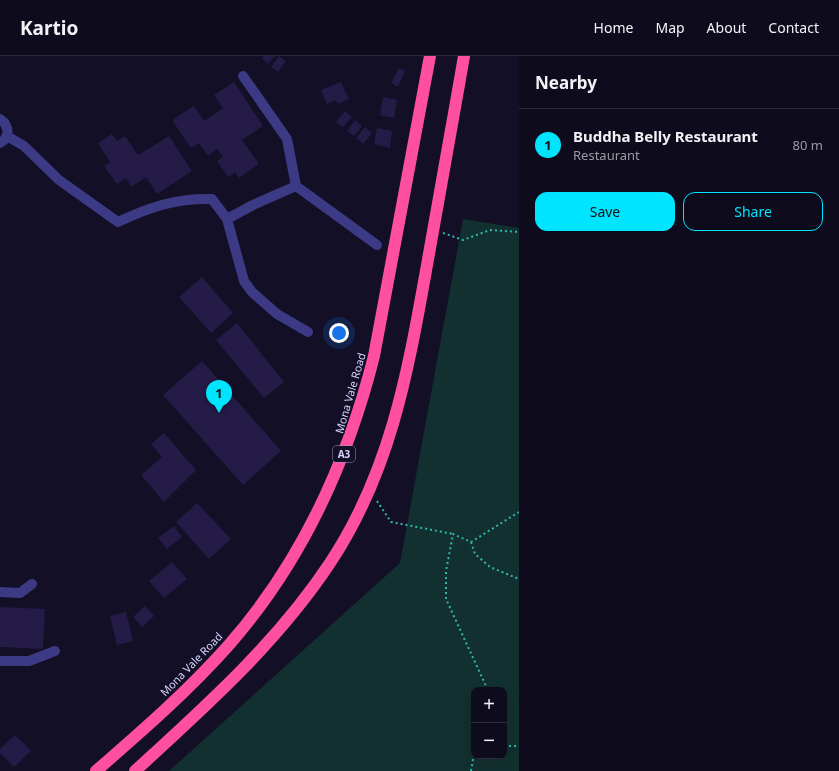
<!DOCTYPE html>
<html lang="en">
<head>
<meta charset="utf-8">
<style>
	:root { --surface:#0e0b1c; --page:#1c1929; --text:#f1f3f6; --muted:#9b9ba3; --line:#2e2b3b; --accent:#00e5ff }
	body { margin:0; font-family:"Noto Sans",sans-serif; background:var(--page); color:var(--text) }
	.controls { position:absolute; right:12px; bottom:12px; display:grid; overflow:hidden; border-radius:8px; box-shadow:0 4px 16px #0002 }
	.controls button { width:36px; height:36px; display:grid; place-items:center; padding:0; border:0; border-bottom:1px solid var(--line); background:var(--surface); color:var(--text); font:20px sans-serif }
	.you { position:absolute; left:339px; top:277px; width:14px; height:14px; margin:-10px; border:3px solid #fff; border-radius:50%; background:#1a73e8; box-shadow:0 0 0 6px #1a73e833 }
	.badge { display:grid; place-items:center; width:26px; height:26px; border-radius:50%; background:var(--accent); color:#111; font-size:13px; font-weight:700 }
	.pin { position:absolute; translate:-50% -33px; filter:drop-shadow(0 1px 2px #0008) }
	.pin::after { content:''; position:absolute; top:21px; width:14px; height:12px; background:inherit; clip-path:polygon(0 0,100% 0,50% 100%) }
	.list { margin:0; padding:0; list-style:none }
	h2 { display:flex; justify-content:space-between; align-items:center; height:52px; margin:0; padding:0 16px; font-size:17px }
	h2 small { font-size:13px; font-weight:400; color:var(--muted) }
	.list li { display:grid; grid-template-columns:26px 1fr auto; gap:12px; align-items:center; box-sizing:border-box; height:72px; padding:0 16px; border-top:1px solid var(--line) }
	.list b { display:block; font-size:15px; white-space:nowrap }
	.list p { margin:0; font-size:13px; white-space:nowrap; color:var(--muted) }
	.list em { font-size:13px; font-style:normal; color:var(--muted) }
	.actions { display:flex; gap:8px; padding:12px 16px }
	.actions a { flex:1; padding:9px 0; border:1px solid var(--accent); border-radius:12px; text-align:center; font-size:14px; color:var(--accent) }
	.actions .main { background:var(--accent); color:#111 }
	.map { position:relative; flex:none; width:519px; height:715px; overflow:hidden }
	header { display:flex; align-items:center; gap:24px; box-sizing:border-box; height:56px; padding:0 20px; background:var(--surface); border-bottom:1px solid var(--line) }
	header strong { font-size:19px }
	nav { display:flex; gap:22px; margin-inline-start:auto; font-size:14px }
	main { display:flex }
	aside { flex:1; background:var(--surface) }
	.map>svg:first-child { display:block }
</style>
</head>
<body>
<header>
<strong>Kartio</strong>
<nav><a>Home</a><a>Map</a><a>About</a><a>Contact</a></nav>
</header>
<main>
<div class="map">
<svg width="519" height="715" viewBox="0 0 519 715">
	<rect width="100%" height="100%" fill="#130f26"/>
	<!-- green -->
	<path fill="#12302f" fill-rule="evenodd" d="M 463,163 L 519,172 L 519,715 L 169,715 L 400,507 ZM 474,634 L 504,634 L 504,700 L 474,700 Z"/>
	<!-- building -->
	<path fill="#241b47" d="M 264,0 L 275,0 L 268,8 L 262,3 Z
		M 279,0 L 286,5 L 278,16 L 271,11 Z
		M 399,12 L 405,15 L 398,31 L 391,27 Z
		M 234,26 L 263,70 L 242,84 L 259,108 L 239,122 L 235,116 L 228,121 L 217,105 L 223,101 L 217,93 L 208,100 L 199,87 L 191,92 L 172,64 L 194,50 L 204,65 L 223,52 L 214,39 Z
		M 341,26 L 349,43 L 338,48 L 336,44 L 327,48 L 321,34 Z
		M 383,41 L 397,44 L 394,62 L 380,59 Z
		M 345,55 L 352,61 L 343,71 L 336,66 Z
		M 355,64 L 362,70 L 354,80 L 347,75 Z
		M 365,71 L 372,77 L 363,88 L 356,82 Z
		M 377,72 L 392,75 L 390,92 L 374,88 Z
		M 112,78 L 117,85 L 125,80 L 138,99 L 169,80 L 192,115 L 157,138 L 146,121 L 131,131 L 126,122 L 117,128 L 104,110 L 110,106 L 98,87 Z
		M 202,221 L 233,257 L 211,277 L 179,241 Z
		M 237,267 L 284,326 L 264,342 L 216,284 Z
		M 202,305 L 281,395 L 243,429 L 163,339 Z
		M 164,377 L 196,414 L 164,446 L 141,419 L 162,401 L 151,388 Z
		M 197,447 L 231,483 L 209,503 L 176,466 Z
		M 174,470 L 182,481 L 167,493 L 158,482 Z
		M 172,506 L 187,523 L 164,542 L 149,525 Z
		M 145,550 L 154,560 L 142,571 L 133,561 Z
		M 0,551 L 45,553 L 43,593 L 0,591 Z
		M 126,556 L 133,585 L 117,589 L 110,560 Z
		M 15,679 L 31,695 L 14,711 L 0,697 L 0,693 Z"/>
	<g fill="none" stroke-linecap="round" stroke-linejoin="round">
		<!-- path -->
		<path stroke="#2fb8b0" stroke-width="2" stroke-dasharray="2 3" stroke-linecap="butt" d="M 443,177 L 463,184 L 490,174 L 519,176
			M 377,445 L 391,466 L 453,478
			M 471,486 L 475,498 L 490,511 L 519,523
			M 485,634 L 486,630 L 446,543 L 446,515 L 453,478 L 471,486 L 519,456
			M 504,690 L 519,690
			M 471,715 L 474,698"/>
		<!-- minor -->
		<path stroke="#3d3a85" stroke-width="10" d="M 243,20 L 287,83 L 296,130 L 377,189
			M 0,63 C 10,70 10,81 0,87
			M 7,80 L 24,90 L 59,124 L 118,166 C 150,151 176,142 212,143 L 227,163 L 244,225 L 252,236 L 277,258 L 308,276
			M 227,163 L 253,149 L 296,130
			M 0,536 L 20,537 L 32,528
			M 0,605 L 29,605 L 55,595"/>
		<!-- highway -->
		<path stroke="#ff4fa3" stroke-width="12" d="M 96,715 C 142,675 188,635 228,590 C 302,506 347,407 374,300 L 430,0
			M 135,715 C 205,651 277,587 330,507 C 391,415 408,315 427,209 C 439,140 452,70 464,0"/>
	</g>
	<g text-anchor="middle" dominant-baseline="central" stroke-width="3" stroke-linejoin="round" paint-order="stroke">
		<!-- shield labels -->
		<rect fill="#130f26" stroke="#9e99be" stroke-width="1" x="333" y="390" width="22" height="16" rx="3"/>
		<g font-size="10" font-weight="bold" fill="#d9d4ff">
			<text x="344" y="398">A3</text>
		</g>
		<!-- street labels -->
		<g font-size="11" fill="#d9d4ff" stroke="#130f26">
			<text transform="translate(350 337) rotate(-74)">Mona Vale Road</text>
			<text transform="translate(191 608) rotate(-46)">Mona Vale Road</text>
		</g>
	</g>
</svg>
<div class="controls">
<button>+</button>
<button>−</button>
</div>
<div class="you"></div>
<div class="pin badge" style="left:219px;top:357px">1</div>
</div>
<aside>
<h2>Nearby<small></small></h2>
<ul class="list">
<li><span class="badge">1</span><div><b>Buddha Belly Restaurant</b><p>Restaurant</p></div><em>80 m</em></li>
</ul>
<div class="actions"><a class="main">Save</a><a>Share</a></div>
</aside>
</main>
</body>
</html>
